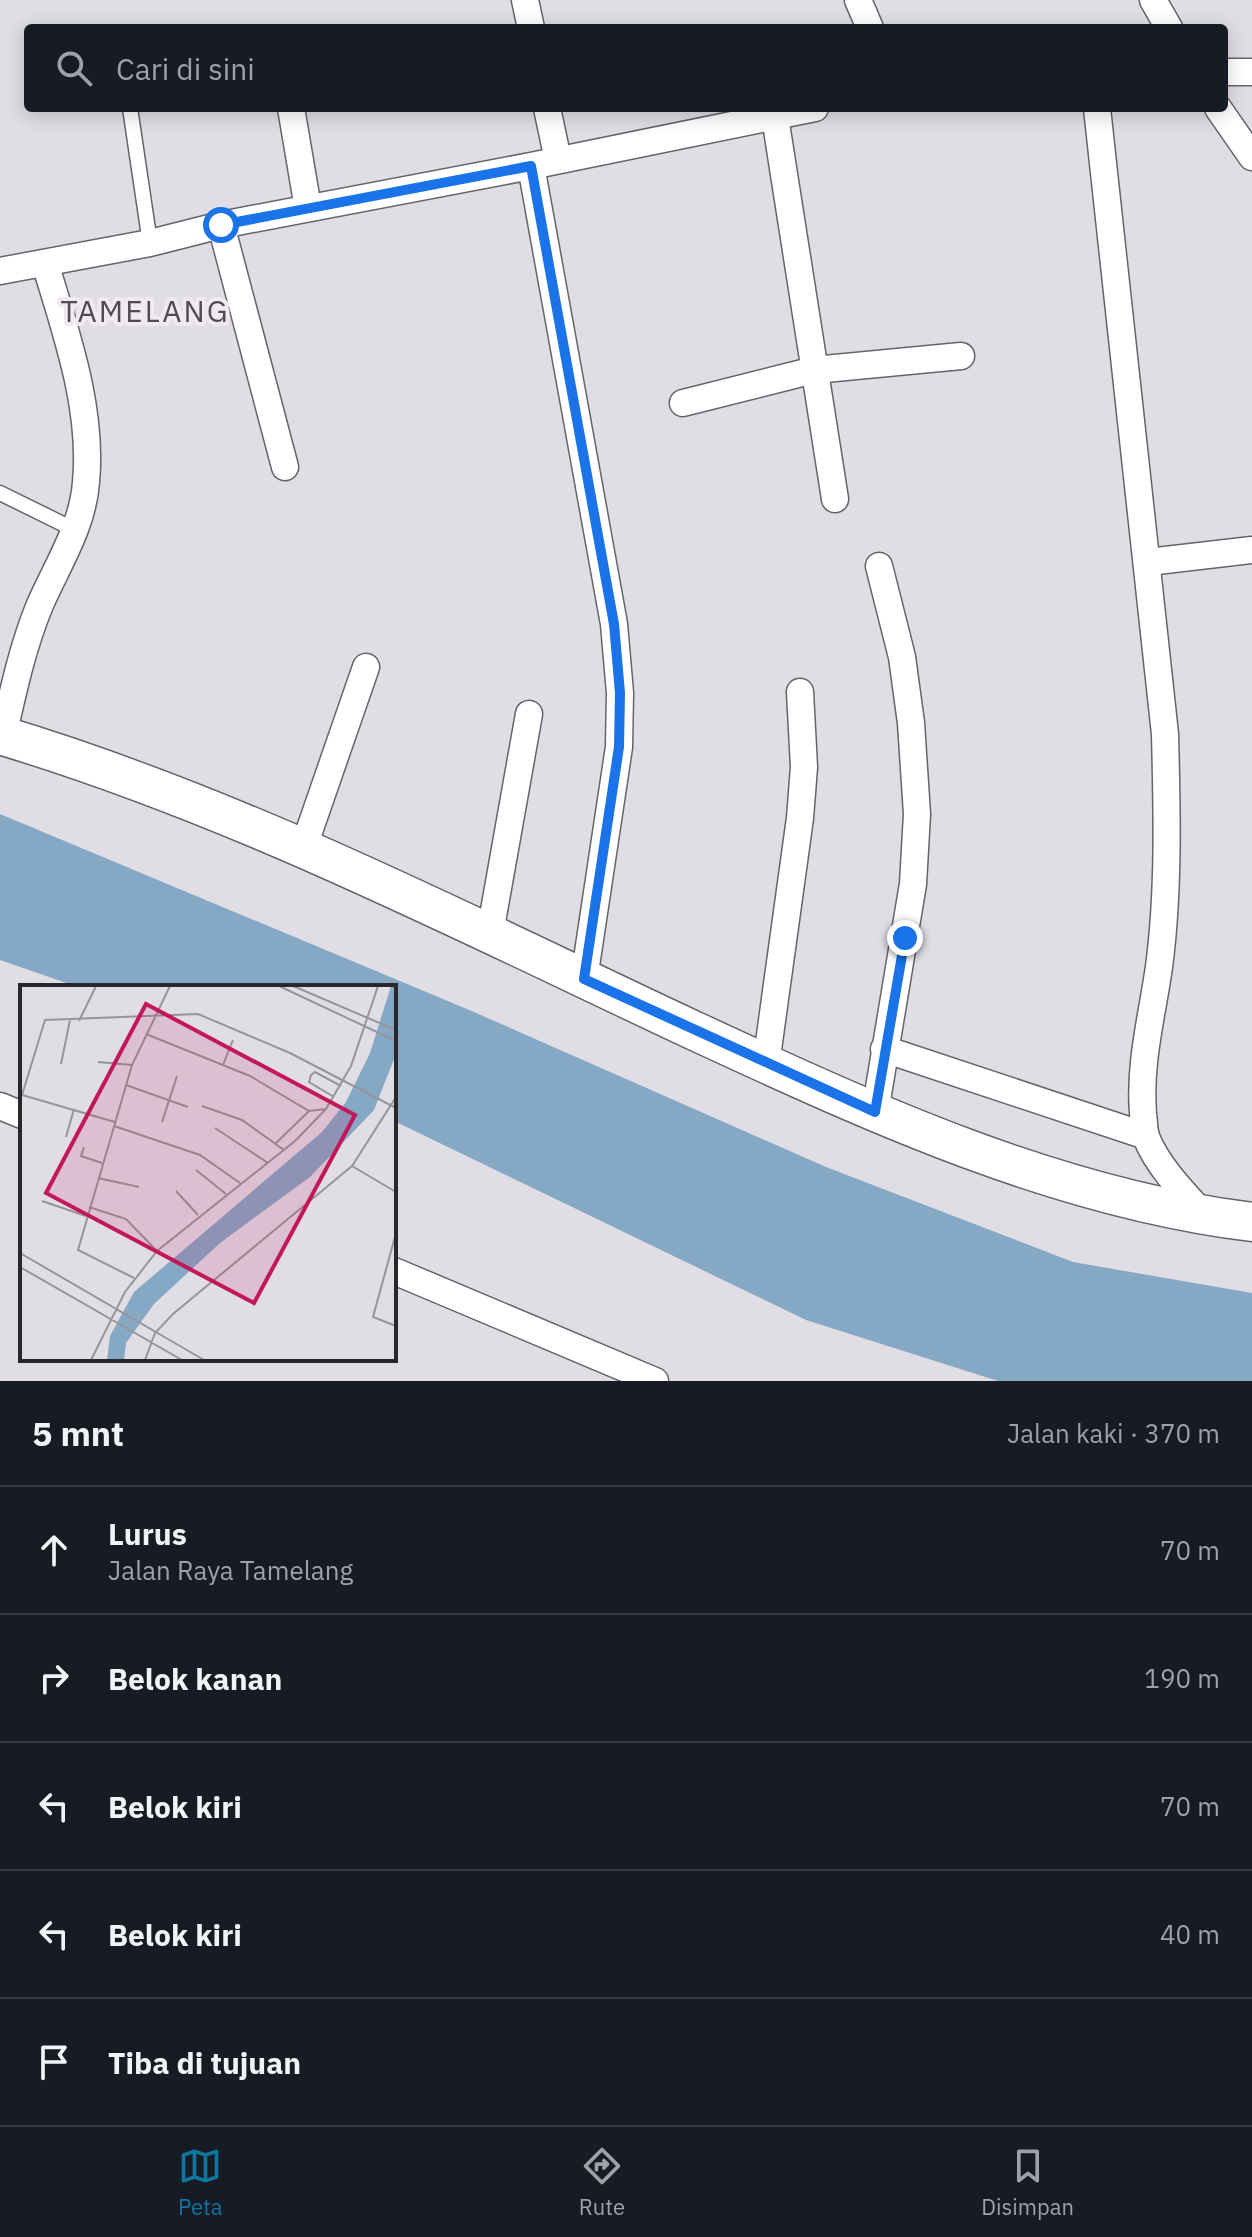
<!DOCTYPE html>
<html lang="id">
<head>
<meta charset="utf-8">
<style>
	:root { --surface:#171b24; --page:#20242c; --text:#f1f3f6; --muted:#9ea1a6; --line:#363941; --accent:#0f75a1 }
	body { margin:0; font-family:"IBM Plex Sans",sans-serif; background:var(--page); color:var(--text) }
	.stop { position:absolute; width:24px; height:24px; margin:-18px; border:6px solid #1a73e8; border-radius:50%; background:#fff }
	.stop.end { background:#1a73e8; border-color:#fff; box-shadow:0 2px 8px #0008 }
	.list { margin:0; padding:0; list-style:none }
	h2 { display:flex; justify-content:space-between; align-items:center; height:104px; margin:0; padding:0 32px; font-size:34px }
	h2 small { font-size:26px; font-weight:400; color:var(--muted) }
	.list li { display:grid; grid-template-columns:52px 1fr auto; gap:24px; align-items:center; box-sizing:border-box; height:128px; padding:0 32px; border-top:2px solid var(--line) }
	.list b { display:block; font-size:30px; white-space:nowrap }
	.list p { margin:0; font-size:26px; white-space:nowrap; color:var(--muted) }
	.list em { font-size:26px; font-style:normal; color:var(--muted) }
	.icon { flex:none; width:44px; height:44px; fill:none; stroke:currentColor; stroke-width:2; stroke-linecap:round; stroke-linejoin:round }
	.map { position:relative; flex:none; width:1252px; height:1381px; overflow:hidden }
	.search { position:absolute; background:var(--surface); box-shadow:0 4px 20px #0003; left:24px; right:24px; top:24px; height:88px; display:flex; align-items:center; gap:20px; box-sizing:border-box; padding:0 28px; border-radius:8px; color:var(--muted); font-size:30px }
	.sheet { height:744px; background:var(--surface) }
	nav { display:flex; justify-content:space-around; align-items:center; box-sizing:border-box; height:112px; border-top:2px solid var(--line); background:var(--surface); font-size:22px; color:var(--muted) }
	nav a { display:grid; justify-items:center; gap:4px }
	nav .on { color:var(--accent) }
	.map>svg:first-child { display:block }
</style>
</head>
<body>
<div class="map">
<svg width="1252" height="1381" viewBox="0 0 1252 1381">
	<rect width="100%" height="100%" fill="#e1dde5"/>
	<!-- water -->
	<path fill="#85a8c5" d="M 0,814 L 474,1012 L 826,1167 L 1073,1262 L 1252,1293 L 1252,1381 L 998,1381 L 806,1320 L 394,1121 L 394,987 L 78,987 L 0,960 Z"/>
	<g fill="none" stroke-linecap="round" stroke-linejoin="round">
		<!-- lane casing -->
		<g stroke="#67636a" stroke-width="17">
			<path id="lane" d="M 130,108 L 150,243
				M 0,493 L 75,530"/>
		</g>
		<!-- street casing -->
		<g stroke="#67636a" stroke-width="29">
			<path id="street" d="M 525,0 L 531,28
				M 858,0 L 870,28
				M 1153,0 L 1169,28
				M 1224,72 L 1252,72
				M 291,108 L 308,208
				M 547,108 L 558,160
				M 1097,108 L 1165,734 C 1167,811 1169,891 1159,967 C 1152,1016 1139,1063 1143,1113 C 1144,1121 1144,1130 1146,1137 C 1158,1167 1184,1193 1205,1216
				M 1218,108 L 1252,157
				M 775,117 L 835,499
				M 531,166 L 614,624 L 620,693 L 619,747 L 584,979
				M 221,225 L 285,467
				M 0,271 L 150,243 L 221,225 L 531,166 L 815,108
				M 683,403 L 814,370 L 961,356
				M 1148,562 L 1252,550
				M 3,736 C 13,692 22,649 39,607 C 56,567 83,527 86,482 C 93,408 66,333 45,263
				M 303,849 L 366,667
				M 490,933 L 529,714
				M 884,1049 L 1146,1136
				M 766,1064 L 800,818 L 804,767 L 800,692
				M 0,1106 L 22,1115
				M 875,1112 L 913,884 L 917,814 L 911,723 L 902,657 L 879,566
				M 394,1271 L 655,1381"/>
		</g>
		<!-- secondary casing -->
		<g stroke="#67636a" stroke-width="41">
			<path id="secondary" d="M 0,735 C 243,808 468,925 697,1032 C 874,1114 1057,1198 1252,1222"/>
		</g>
		<!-- lane -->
		<use href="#lane" stroke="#fff" stroke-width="14"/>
		<!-- street -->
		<use href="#street" stroke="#fff" stroke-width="26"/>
		<!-- secondary -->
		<use href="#secondary" stroke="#fff" stroke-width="38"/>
	</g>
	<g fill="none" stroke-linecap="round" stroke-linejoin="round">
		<!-- route -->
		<path stroke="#1a73e8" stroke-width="10" d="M 221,225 L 531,166 L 614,624 L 620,693 L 619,747 L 584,979 L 875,1112 L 905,938"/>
	</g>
	<g text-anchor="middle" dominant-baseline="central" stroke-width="8" stroke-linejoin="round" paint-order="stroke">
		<!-- quarter labels -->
		<g font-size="30" letter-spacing="2" fill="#4f4b52" stroke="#efeaf2">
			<text x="145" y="310">TAMELANG</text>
		</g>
	</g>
	<!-- overview -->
	<g transform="translate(20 985)">
		<rect width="376" height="376" fill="#e1dde5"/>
		<path d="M 371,1 L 376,1 L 376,69 L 354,125 L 290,192 L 200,258 L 134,319 L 106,358 L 104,375 L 87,375 L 90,351 L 114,307 L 302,147 L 326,117 L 350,68 Z" fill="#85a8c5"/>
		<path fill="none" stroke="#97949a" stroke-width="2" d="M 259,1 L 376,56M 273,1 L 376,45M 59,36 L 76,1M 126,49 L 230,91 L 289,126 L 306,124M 78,77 L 112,80M 41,79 L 50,35M 203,80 L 213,55M 106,100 L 168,122M 2,110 L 25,35 L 178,29 L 270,68 L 376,123M 2,110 L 95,137M 314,112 L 289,97 L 291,90 L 295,87 L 321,101M 182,121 L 222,135 L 264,165M 142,137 L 157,91M 94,141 L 180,170 L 220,198M 195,143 L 248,178M 46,152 L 54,124M 255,159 L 289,126M 64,162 L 61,171 L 82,178M 332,181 L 376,207M 176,185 L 206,209M 78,193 L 119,202M 156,206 L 178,230M 22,216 L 66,231M 69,222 L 106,234 L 137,266M 376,248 L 353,332 L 376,341M 0,268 L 184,375M 0,282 L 162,375M 114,293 L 58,265 L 112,80 L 150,1M 71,375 L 105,307 L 137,266 L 275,156 L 306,124 L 331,81 L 358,1M 125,375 L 135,348 L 153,329 L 332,181 L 376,112"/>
		<path fill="#c2185b" fill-opacity="0.15" stroke="#c2185b" stroke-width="4" d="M 126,19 L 335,130 L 234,318 L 26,208 Z"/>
		<rect width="376" height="376" fill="none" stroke="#29272a" stroke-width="4"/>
	</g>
</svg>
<div class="stop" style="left:221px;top:225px"></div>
<div class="stop end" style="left:905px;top:938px"></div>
<div class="search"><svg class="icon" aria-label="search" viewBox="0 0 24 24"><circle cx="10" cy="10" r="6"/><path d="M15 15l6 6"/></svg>Cari di sini</div>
</div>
<section class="sheet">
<h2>5 mnt<small>Jalan kaki · 370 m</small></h2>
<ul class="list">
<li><svg class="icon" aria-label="ahead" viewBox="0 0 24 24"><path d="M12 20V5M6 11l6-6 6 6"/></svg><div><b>Lurus</b><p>Jalan Raya Tamelang</p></div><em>70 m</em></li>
<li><svg class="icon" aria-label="right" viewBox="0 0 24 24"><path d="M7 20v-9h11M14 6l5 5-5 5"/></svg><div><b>Belok kanan</b></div><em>190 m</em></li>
<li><svg class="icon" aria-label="left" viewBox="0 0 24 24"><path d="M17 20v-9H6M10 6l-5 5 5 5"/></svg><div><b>Belok kiri</b></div><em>70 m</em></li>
<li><svg class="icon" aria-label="left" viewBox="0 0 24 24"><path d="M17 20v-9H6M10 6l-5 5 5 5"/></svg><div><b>Belok kiri</b></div><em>40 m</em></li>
<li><svg class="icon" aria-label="arrive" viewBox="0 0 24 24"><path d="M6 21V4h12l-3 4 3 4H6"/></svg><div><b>Tiba di tujuan</b></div></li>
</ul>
</section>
<nav>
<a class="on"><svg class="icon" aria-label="map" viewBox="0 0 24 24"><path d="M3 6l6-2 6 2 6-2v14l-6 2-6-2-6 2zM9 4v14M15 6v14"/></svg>Peta</a>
<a><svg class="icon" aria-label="directions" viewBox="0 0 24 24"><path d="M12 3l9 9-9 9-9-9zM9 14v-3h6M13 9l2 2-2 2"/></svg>Rute</a>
<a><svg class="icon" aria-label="saved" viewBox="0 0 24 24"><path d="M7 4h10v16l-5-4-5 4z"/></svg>Disimpan</a>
</nav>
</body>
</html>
